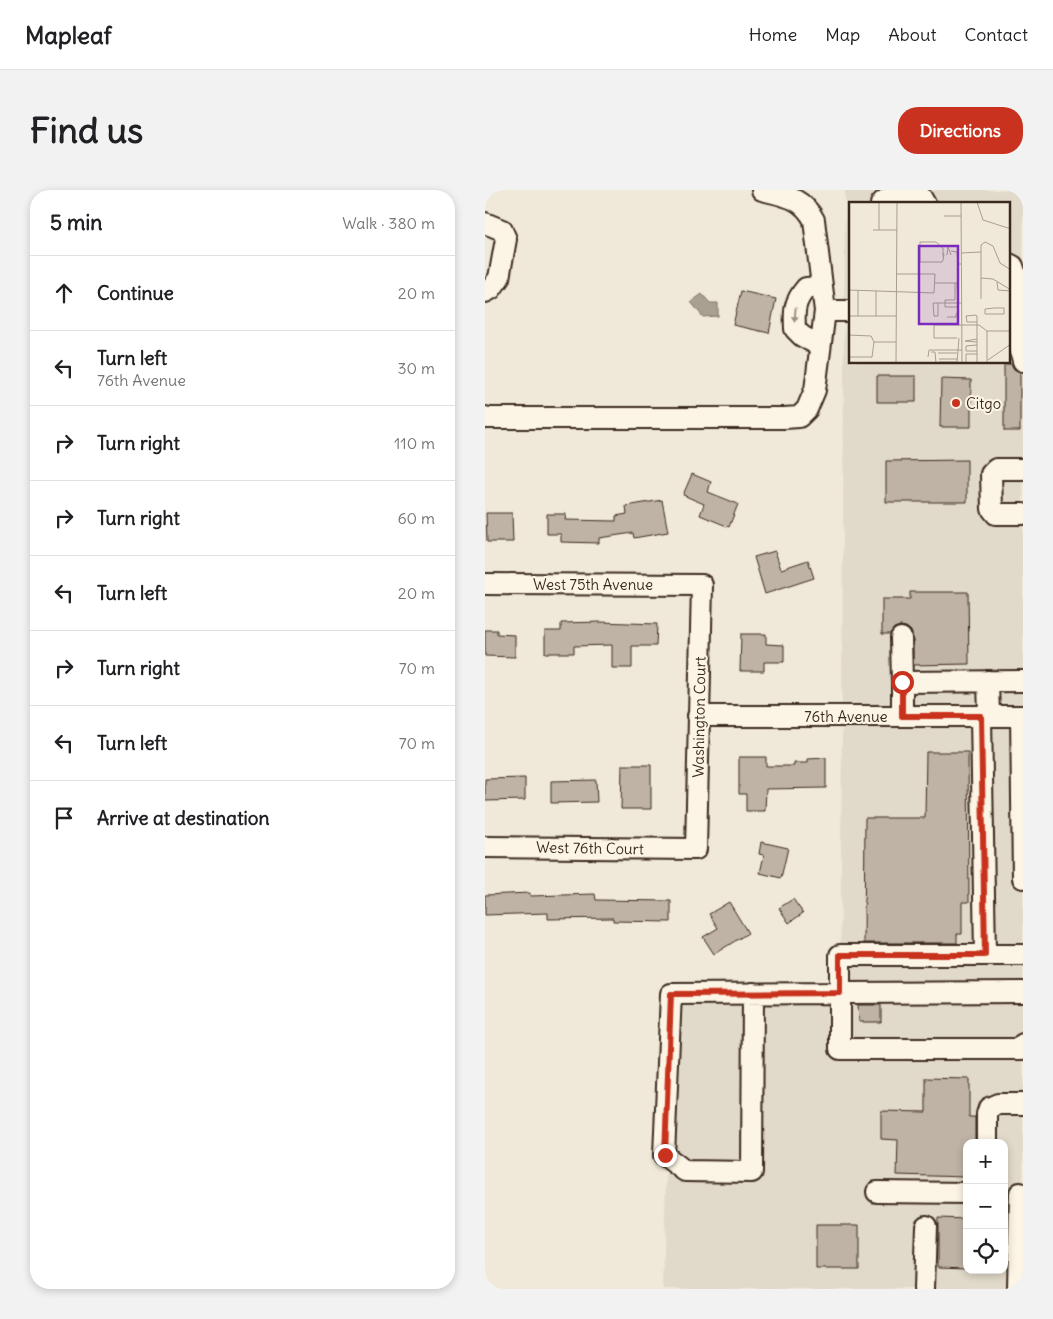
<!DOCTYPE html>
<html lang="en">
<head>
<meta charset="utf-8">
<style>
	:root { --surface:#fff; --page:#f2f2f2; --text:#202124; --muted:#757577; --line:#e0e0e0; --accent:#c8321e }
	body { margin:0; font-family:Delius,sans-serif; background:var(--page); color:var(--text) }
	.controls { position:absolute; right:15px; bottom:15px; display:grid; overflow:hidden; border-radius:10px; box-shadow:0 2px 8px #0003 }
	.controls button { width:45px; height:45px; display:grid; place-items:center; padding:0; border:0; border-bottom:1px solid var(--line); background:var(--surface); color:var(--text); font:25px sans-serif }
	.stop { position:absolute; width:15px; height:15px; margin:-11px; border:4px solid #c8321e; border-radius:50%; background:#fff }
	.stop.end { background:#c8321e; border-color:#fff; box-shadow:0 1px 5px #0008 }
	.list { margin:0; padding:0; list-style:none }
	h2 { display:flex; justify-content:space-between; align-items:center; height:65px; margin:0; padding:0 20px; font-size:21px }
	h2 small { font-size:16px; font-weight:400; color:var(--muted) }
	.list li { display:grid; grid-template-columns:32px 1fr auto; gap:15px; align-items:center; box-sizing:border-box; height:75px; padding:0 20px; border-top:1px solid var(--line) }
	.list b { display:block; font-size:19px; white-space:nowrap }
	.list p { margin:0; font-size:16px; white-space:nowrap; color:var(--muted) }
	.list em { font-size:16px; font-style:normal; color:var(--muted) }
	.icon { flex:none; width:28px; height:28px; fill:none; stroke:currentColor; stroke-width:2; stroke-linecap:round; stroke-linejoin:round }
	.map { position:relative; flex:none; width:538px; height:1099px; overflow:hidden; border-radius:20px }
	header { display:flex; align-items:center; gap:30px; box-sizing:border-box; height:70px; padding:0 25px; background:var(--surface); border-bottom:1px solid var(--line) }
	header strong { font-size:24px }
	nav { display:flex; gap:28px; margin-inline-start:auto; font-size:18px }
	.intro { display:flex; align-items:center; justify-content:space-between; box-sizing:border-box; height:120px; padding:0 30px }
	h1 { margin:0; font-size:35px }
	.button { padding:12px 22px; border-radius:20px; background:var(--accent); color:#fff; font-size:18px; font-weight:700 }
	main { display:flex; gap:30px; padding:0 30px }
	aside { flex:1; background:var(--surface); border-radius:20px; box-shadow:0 2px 8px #0003 }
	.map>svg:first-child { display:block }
</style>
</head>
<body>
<header>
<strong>Mapleaf</strong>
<nav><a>Home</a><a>Map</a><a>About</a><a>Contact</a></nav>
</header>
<div class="intro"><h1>Find us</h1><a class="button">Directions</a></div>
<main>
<aside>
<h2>5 min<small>Walk · 380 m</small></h2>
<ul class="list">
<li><svg class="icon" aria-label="ahead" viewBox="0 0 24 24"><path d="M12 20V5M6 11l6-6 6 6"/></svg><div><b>Continue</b></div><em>20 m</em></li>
<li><svg class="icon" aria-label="left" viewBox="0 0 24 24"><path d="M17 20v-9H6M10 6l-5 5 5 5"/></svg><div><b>Turn left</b><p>76th Avenue</p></div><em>30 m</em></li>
<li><svg class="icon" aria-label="right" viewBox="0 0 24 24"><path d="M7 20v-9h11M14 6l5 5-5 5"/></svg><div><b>Turn right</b></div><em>110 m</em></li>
<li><svg class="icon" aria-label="right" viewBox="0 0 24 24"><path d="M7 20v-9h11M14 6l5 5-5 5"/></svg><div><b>Turn right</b></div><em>60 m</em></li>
<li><svg class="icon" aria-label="left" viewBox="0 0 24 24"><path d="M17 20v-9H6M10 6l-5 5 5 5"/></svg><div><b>Turn left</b></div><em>20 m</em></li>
<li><svg class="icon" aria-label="right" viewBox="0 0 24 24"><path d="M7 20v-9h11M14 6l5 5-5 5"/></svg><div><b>Turn right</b></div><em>70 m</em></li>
<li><svg class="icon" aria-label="left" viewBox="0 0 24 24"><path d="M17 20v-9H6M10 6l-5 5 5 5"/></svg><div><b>Turn left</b></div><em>70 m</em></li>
<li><svg class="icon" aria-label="arrive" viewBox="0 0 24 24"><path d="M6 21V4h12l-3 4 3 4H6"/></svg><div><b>Arrive at destination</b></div></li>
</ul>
</aside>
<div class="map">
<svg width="538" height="1099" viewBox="0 0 538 1099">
	<rect width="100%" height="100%" fill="#f0e9d9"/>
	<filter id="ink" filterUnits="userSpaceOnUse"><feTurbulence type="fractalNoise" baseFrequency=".02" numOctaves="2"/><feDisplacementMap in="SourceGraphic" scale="10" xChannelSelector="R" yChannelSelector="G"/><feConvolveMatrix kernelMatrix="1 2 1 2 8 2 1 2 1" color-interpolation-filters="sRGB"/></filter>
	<g filter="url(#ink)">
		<!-- built -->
		<path fill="#e1d9c9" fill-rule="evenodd" d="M 360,0 L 538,0 L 538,514 L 357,516 ZM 366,14 L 524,14 L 524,172 L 366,172 Z
			M 357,534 L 538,534 L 538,1099 L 178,1099 L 186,804 L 355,803 ZM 482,953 L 519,953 L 519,1080 L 482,1080 Z"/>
		<!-- water -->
		<path fill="#aaa091" stroke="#7e7163" d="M 217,104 L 225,113 L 233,113 L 233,126 L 218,127 L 206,112 Z"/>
		<!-- building -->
		<path fill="#beb3a4" stroke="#3b2a1e" d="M 256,101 L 291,109 L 284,143 L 248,135 Z
			M 519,174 L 526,174 L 529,179 L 535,182 L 535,241 L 519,241 Z
			M 392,186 L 431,186 L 431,212 L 392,212 Z
			M 456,189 L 486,190 L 486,237 L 455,237 Z
			M 482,270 L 482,312 L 401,312 L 401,271 Z
			M 207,284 L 226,292 L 223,302 L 253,314 L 244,337 L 215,325 L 219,314 L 198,305 Z
			M 177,310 L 183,342 L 149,348 L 148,343 L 114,348 L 114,353 L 76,352 L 76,344 L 62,344 L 62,324 L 81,324 L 80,330 L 131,331 L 131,326 L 142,324 L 141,316 Z
			M 1,323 L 27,323 L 28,352 L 2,352 Z
			M 290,361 L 296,379 L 323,370 L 329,388 L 280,404 L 269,367 Z
			M 425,402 L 483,402 L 484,474 L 428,475 L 428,448 L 426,441 L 421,437 L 415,436 L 409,438 L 405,444 L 397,444 L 397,409 L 425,409 Z
			M 115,432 L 172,434 L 171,456 L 147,456 L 147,478 L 127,478 L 127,455 L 89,456 L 89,463 L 60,463 L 60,441 L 76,441 L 76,433 Z
			M 0,440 L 12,440 L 12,444 L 30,445 L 30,467 L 0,466 Z
			M 256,444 L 281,444 L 281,454 L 299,455 L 299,472 L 279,472 L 279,481 L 255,481 Z
			M 441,562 L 483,562 L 484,712 L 477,712 L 477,744 L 472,744 L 472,753 L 379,753 L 380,628 L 440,628 Z
			M 254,567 L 281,567 L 281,576 L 309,576 L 309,573 L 323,573 L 323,569 L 341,568 L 341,598 L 281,599 L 280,621 L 261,621 L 261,604 L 254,604 Z
			M 137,575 L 166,575 L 166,619 L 136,619 Z
			M 40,588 L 40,610 L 0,611 L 0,589 Z
			M 111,590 L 112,612 L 66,613 L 66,591 Z
			M 276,652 L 303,658 L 296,688 L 275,683 L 279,665 L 274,664 Z
			M 45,703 L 45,706 L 110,704 L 111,710 L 186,711 L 186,732 L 128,731 L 128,728 L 63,729 L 63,723 L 0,725 L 0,705 Z
			M 308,709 L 318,723 L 304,733 L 294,718 Z
			M 244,712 L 263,743 L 229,764 L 218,747 L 233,738 L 224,724 Z
			M 373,815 L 396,815 L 396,832 L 374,832 Z
			M 441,888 L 484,889 L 484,927 L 490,927 L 490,953 L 482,953 L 482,987 L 412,985 L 413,950 L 396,949 L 396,921 L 441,922 Z
			M 453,1028 L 482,1029 L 482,1078 L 453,1077 Z
			M 331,1035 L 374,1035 L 374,1079 L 331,1079 Z"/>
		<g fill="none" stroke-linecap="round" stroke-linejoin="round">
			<!-- minor casing -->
			<g stroke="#3b2a1e" stroke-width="24">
				<path id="minor" d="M 396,14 C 404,2 424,6 436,7 L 440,14
					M 0,33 L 17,40 L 21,49 L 14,88 L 6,99 L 0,102
					M 524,74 L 528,76 L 531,85 L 533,152 L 538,171
					M 340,121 L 366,121
					M 335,156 L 317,146 L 310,139 C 309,121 309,112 321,98 L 337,97
					M 0,227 L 2,228 L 299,228 L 314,227 L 322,219 L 330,200 L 340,121 L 329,30 C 317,7 300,6 277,0
					M 538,279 L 511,279 L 506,284 L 507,319 L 511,324 L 538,324
					M 0,394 L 217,395 L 211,659 L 0,657
					M 416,448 L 417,492
					M 503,491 L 504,526
					M 213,526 L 538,526
					M 417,526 L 417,492 L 538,491
					M 496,526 L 500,765 L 538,765
					M 536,526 L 538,688
					M 500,765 L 355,765 L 355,859 L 538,859 L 538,854
					M 268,803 L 267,982 L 200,981 L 179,965 L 186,804 L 538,802
					M 502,953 L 502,924 L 504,918 L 513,914 L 538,914
					M 392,1002 L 482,1003
					M 439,1099 L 441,1036
					M 533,1099 L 535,1003"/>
			</g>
			<!-- minor -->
			<use href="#minor" stroke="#fcf5e5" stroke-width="20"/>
		</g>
		<!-- one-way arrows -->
		<defs><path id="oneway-solid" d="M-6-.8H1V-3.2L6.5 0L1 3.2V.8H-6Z" transform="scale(1.25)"/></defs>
		<use fill="#9c9082" href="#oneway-solid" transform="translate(310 125) rotate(95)"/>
	</g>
	<g fill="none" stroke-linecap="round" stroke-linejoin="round" filter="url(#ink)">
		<!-- route -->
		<path stroke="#c8321e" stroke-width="6" d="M 180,965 L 186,804 L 355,803 L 355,765 L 500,765 L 496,526 L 417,526 L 417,492"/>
	</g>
	<!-- markers -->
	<circle fill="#c8321e" stroke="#fcf5e5" stroke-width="2" cx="471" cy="213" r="5"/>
	<g text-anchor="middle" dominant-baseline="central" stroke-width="4" stroke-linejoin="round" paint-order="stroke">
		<!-- poi labels -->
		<g font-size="15" fill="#3b2a1e" stroke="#fcf5e5" text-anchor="start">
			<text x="481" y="213">Citgo</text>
		</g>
		<!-- street labels -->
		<g font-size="15" fill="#3b2a1e" stroke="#fcf5e5">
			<text x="108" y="394">West 75th Avenue</text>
			<text x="361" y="526">76th Avenue</text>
			<text transform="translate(214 527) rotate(-89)">Washington Court</text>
			<text transform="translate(105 658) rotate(1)">West 76th Court</text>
		</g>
	</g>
	<!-- overview -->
	<g transform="translate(364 12)">
		<rect width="161" height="161" fill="#f0e9d9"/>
		<path fill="none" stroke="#a89d8e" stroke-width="1" d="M 112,0 L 113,161M 128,0 L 134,18 L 162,27M 95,14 L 112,14M 24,28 L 48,28M 30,28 L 30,0M 102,49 L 108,50 L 109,62 L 112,62M 132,50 L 132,97M 112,51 L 132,50 L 132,43 L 136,40 L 144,44 L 151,61 L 162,68M 98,53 L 99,45 L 102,53M 94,55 L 94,46 L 87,40 L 71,40 L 71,60 L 93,60 L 94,58 L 95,53 L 94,51M 132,76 L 144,77 L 162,88M 148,80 L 149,88 L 162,89M 86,81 L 109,81M 106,81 L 106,98M 0,88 L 85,91 L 86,72 L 48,72M 106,98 L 96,98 L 96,105 L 109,105 L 108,81M 89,101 L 89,114 L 85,114 L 84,101 L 113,101M 145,106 L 155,106 L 155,112 L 136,112 L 136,107 ZM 0,114 L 47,114M 9,114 L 9,88M 27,114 L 27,89M 98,115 L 109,115 L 109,109 L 106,115M 128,123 L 128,161M 128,123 L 128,114 L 127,113 L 117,114 L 118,120 L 128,120M 138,129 L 138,161M 0,133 L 22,134 L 25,140 L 23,155 L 0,155M 108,136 L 85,136 L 85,123 L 130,123 L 138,129 L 162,129M 128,137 L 116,139 L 128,140M 25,140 L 47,140M 128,149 L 117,149 L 117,144 L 128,143M 82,150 L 86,150 L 87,161M 89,151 L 108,151M 79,155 L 80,148 L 113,148M 90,157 L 108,157M 139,158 L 162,142M 90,160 L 108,160M 47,161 L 48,0M 108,161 L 110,136M 117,161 L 117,152 L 128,152"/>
		<path fill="#7b2cbf" fill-opacity="0.15" stroke="#7b2cbf" stroke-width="2.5" d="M 70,44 L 109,44 L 109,122 L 70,122 Z"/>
		<rect width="161" height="161" fill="none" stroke="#3b2a1e" stroke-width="2.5"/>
	</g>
</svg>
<div class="controls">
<button>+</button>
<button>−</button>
<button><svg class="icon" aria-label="locate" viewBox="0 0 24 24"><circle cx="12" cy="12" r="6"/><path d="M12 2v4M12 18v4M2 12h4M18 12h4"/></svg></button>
</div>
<div class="stop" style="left:417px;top:492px"></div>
<div class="stop end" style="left:180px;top:965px"></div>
</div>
</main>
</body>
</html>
